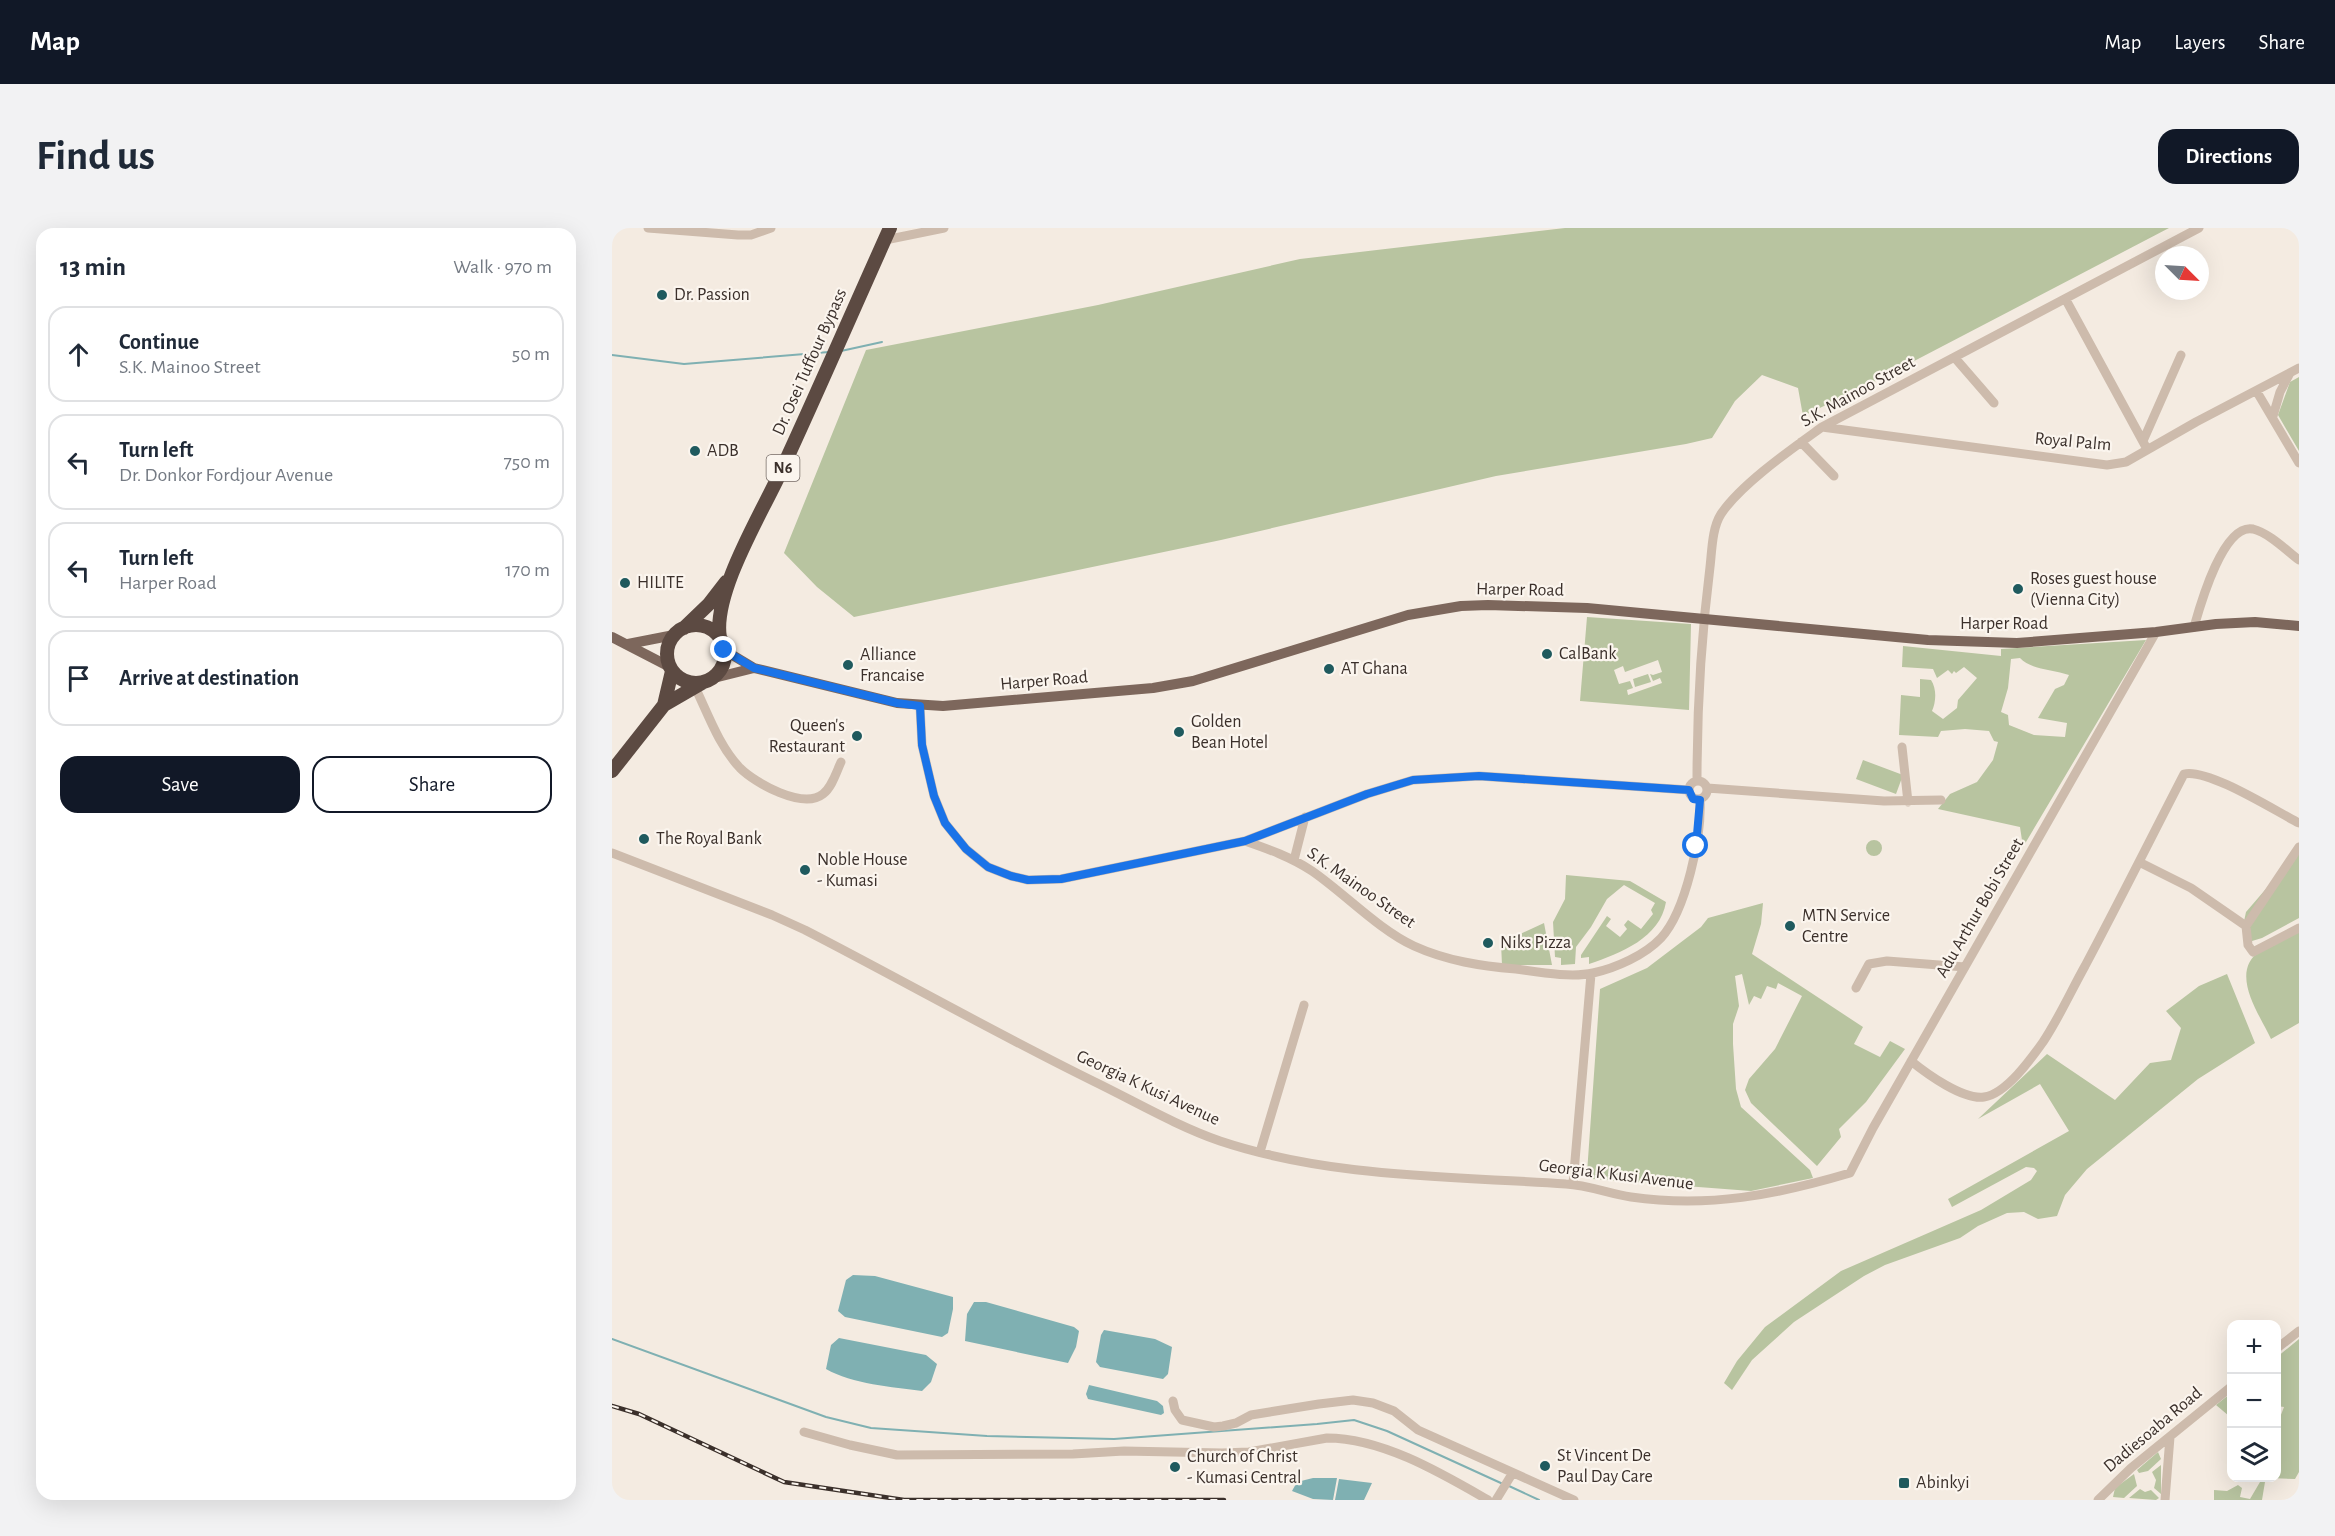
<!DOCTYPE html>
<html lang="en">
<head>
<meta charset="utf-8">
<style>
	:root { --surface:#fff; --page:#f2f2f3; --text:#1f2937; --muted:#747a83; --line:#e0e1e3; --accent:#111827 }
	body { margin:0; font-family:"Alegreya Sans",sans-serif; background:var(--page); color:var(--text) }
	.controls { position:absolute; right:18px; bottom:18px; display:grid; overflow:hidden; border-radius:12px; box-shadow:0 6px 24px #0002 }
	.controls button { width:54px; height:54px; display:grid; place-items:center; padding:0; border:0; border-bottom:2px solid var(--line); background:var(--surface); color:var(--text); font:30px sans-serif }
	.compass { position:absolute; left:1543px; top:18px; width:54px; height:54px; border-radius:50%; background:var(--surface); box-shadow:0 6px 24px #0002; rotate:114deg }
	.stop { position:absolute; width:18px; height:18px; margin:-14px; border:4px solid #1a73e8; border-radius:50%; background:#fff }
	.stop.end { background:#1a73e8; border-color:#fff; box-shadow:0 2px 6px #0008 }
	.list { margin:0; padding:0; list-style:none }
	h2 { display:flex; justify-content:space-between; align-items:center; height:78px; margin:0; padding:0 24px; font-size:26px }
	h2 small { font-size:20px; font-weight:400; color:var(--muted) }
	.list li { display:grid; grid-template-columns:39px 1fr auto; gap:18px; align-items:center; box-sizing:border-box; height:96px; margin:0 12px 12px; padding:0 12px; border:2px solid var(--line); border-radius:18px }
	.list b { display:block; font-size:22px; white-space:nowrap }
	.list p { margin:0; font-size:20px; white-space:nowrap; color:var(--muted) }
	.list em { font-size:20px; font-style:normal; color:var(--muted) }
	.actions { display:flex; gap:12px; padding:18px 24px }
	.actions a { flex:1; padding:14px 0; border:2px solid var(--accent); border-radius:18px; text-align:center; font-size:21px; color:var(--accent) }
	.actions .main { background:var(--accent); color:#fff }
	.icon { flex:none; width:33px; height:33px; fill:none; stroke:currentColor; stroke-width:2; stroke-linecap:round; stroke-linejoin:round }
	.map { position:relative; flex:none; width:1687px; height:1272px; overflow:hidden; border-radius:18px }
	header { display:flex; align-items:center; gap:36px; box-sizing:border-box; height:84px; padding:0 30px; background:var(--accent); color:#fff }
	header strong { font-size:28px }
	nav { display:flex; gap:33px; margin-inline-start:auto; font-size:21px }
	.intro { display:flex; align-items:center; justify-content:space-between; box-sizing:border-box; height:144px; padding:0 36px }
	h1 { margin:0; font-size:42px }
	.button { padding:15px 27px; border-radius:18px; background:var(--accent); color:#fff; font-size:21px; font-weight:700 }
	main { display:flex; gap:36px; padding:0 36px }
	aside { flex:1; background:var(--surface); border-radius:18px; box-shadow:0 6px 24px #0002 }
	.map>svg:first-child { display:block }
</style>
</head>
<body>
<header>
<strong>Map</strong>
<nav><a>Map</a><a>Layers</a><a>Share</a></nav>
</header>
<div class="intro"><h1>Find us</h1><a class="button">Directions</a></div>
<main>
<aside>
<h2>13 min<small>Walk · 970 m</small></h2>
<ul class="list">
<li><svg class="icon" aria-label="ahead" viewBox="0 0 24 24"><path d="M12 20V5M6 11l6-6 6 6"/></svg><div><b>Continue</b><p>S.K. Mainoo Street</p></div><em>50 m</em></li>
<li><svg class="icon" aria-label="left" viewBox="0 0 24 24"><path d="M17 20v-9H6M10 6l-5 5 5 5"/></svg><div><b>Turn left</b><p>Dr. Donkor Fordjour Avenue</p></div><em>750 m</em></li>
<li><svg class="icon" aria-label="left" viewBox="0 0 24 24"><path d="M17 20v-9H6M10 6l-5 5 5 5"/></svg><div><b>Turn left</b><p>Harper Road</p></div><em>170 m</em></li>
<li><svg class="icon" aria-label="arrive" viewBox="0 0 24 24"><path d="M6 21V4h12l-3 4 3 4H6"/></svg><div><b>Arrive at destination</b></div></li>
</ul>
<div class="actions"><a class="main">Save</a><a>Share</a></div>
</aside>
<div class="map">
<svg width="1687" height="1272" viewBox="0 0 1687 1272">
	<rect width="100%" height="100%" fill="#f4ebe1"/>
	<!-- green -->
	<path fill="#b8c4a0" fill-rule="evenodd" d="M 953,0 L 1557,0 L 1260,155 L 1191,188 L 1186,160 L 1150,147 L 1123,173 L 1100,210 L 1074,216 L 884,248 L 609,312 L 242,389 L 205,359 L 172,325 L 254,122 L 486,77 L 688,31 Z
		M 1687,149 L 1687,223 L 1666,187 L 1678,154 Z
		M 975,389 L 1079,396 L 1077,482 L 968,473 ZM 1046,432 L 1050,444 L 1041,447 L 1038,446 L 1041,453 L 1048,450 L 1050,455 L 1016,467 L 1015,462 L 1021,460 L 1018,453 L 1007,456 L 1002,442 L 1011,438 L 1013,444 Z
		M 1534,412 L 1411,619 L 1408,599 L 1326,581 L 1338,566 L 1365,554 L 1381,532 L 1386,514 L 1382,513 L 1377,503 L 1353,501 L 1329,503 L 1326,509 L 1287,507 L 1289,467 L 1308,469 L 1308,451 L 1319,452 C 1325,461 1324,474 1320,483 L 1331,491 L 1345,480 L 1346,472 L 1365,450 L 1352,439 L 1344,445 L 1342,443 L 1340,446 L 1336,442 L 1325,450 L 1321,441 L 1290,439 L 1291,418 L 1389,428 L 1389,421 ZM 1408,430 C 1419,442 1441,441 1457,447 L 1452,457 L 1443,461 L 1426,490 L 1455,495 L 1453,509 L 1422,507 L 1397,497 L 1396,487 L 1389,484 L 1396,460 L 1399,431 Z
		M 1036,446 L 1039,454 L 1023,459 L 1021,451 Z
		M 1251,532 L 1291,547 L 1284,566 L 1244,551 Z
		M1254 620a8 8 0 1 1 16 0a8 8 0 1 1-16 0Z
		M 1687,618 L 1687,690 L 1650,710 L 1640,713 L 1632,709 L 1631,698 L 1634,684 L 1665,648 Z
		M 954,647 L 1018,653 L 1054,674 C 1048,710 1009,725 977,736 L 977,729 L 969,730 L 969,727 L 995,688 L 999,691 L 994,698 L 1008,709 L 1015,701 L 1012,697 L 1016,692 L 1029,701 L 1041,686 L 1039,682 L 1043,675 L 1012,657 L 995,671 L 979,699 L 964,719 L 963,736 L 949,737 L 949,730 L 943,729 L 941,694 L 953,671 Z
		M 1151,675 L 1149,696 L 1140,726 L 1251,799 L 1242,816 L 1268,829 L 1278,813 L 1293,821 L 1254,874 L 1227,901 L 1229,909 L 1205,938 L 1139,875 L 1133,862 L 1137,851 L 1163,821 L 1190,768 L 1166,755 L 1164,761 L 1155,758 L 1149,771 L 1142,768 L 1137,777 L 1130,746 L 1123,748 L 1127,778 L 1121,796 L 1121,816 L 1124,861 L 1129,879 L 1198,942 L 1201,950 L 1139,963 L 981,951 L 975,945 L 988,761 L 1035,740 L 1089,699 L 1096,690 Z
		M 932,695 L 940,737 L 890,737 L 889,715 Z
		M 1687,703 L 1687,795 L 1659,811 C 1647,785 1616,744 1649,722 C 1661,715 1675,709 1687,703 Z
		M 1615,746 L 1643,815 L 1586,851 L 1475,941 L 1453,967 L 1445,988 L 1426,991 L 1412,984 L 1395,985 L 1366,998 L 1348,1010 L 1273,1037 L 1252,1048 L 1182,1094 L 1140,1132 L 1120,1162 L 1112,1155 L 1125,1133 L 1153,1099 L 1229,1043 L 1369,982 L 1419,952 L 1425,943 L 1422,940 L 1414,939 L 1340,979 L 1336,971 L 1457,903 L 1428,856 L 1366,891 L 1435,826 L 1503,872 L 1538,835 L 1559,832 L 1569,800 L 1554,783 L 1587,758 Z
		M 1687,1111 L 1687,1244 L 1683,1251 L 1658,1250 L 1664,1250 L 1665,1197 L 1672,1179 L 1665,1178 L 1665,1129 Z
		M 1619,1165 L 1617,1188 L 1604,1177 Z
		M 1546,1224 L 1549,1231 L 1536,1243 L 1527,1245 L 1525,1242 Z
		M 1549,1237 L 1549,1266 L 1542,1260 L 1544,1252 L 1540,1244 Z
		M 1522,1246 L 1525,1258 L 1512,1270 L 1501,1269 L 1503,1260 Z
		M 1648,1254 L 1653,1254 L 1650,1272 L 1602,1272 L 1602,1262 L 1615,1263 L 1626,1257 L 1630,1260 L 1628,1269 L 1638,1271 Z
		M 1528,1261 L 1533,1264 L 1539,1262 L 1547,1270 L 1544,1272 L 1517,1270 Z"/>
	<!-- water -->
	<path fill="#7fb0b2" d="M 241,1047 L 263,1048 L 341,1069 L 341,1081 L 336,1105 L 330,1109 L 233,1089 L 226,1083 L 234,1052 Z
		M 362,1074 L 374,1074 L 462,1099 L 467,1103 L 464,1119 L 456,1135 L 353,1113 L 355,1086 Z
		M 492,1102 L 543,1111 L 560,1119 L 556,1146 L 551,1151 L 488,1139 L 484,1134 L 489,1107 Z
		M 227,1110 L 314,1127 L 325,1136 L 319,1154 L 310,1163 C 281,1159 240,1156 214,1141 L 219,1117 Z
		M 477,1157 L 545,1173 L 551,1178 L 552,1185 L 549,1187 L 476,1171 L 474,1166 Z
		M 701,1250 L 725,1250 L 721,1272 L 701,1271 L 680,1263 L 685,1254 Z
		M 727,1251 L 760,1255 L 752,1272 L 723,1272 Z"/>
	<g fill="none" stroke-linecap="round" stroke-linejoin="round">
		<!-- stream -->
		<path stroke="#7fb0b2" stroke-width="2" d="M 229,123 L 270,114
			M 0,127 L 72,136 L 217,124
			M 0,1111 L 214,1189 L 259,1200 L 375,1208 L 502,1211 L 705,1196 L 742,1192 L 775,1203 L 891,1256
			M 897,1258 L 927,1272"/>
		<!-- minor -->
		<path stroke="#cdbbac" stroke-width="9" d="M 36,0 L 126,7 L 139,7 L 159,0
			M 273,12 L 332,0
			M 1454,72 L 1535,221
			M 1343,130 L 1382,175
			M 1645,164 L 1687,235
			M 1661,188 L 1668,164 L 1678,145
			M 1210,199 L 1495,237 L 1514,234 L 1584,194 L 1687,140
			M 1531,213 L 1569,127
			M 1189,214 L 1222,248
			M 1582,399 C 1588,378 1611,295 1641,301 C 1657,305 1674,322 1687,332
			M 83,459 C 96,486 107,518 128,540 C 143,555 191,582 211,566 C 220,559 224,545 229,534
			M 308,478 L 310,517 L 322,568 L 333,595 L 354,621 L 376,639 L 399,648 L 416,652 L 449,651 L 633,613 L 755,566 L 801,552 L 867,548 L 1077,562
			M 1290,519 L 1296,574
			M1077 562a9 9 0 1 1 18 0a9 9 0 1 1-18 0Z
			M 1085,553 C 1085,482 1089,410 1098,339 C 1100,322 1100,300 1109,286 C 1129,256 1181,220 1210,199 L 1587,0
			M 1095,560 L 1272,573 L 1329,572
			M 633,613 C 656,621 679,629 700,643 C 732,665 767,702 802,718 C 835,733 869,738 904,741 C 926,744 959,750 981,745 C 1004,740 1033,727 1049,710 C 1074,683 1090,607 1088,572
			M 0,625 L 160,687 L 193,702 C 290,752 385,806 483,854 C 524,874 565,898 608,913 C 719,950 839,948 954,956 C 976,957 998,966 1019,969 C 1097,980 1164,967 1238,945 L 1261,900 L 1544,404
			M 682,632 L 693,589
			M 1527,634 L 1579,660 L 1634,698 L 1636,717 L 1641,724 L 1687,700
			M 1634,698 L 1687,619
			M 1244,760 L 1257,736 L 1275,733 L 1353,739
			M 1299,833 C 1315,846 1351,872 1372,869 C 1394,866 1419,831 1431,814 C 1447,790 1459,763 1473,738 C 1507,674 1539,610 1572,546 C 1596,540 1663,583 1687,595
			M 648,924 L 692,777
			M 961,956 L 979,746
			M 1664,1121 L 1687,1103
			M 561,1173 L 563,1182 L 570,1192 L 602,1199 L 611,1198 L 624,1195 L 639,1187 L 707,1176 L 741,1172 L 761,1175 L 782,1183 L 806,1202 L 962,1272
			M 192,1204 L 238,1217 L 285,1227 L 461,1226 L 512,1223 L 610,1225 L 637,1224 L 715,1210 C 770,1210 829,1245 876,1272
			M 884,1272 L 900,1246
			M 1486,1272 L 1519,1240 L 1620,1158
			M 1553,1272 L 1558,1209"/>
		<!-- major -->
		<path stroke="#7d675c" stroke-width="10" d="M 0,409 L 58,439
			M 16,416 L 62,407
			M 112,422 L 142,440 L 285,475 L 331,478 L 541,460 L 581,453 L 796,387 L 849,378 L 876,377 L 975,380 L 1316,412 L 1405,415 L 1544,404 L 1604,396 L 1643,394 L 1687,398
			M 98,451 L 142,440"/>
		<!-- highway -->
		<path stroke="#5c4a42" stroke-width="14" d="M55 426a29 29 0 1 1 58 0a29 29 0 1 1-58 0Z
			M 72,400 L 97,376 L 114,354
			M 108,410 C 100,365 151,283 170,241 C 207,161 242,80 278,0
			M 52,477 L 60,443
			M 0,543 L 52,477 L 90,455"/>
		<!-- rail casing -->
		<g stroke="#3b302b" stroke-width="4.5">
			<path id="rail" d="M 0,1178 L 27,1186 L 172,1254 L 292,1272 L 612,1272"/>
		</g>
		<!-- rail -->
		<use href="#rail" stroke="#fbf5ee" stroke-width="2" stroke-dasharray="7" stroke-linecap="butt"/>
	</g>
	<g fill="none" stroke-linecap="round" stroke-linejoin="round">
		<!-- route -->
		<path stroke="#1a73e8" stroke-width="8" d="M 112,422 L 142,440 L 285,475 L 308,478 L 310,517 L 322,568 L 333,595 L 354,621 L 376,639 L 399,648 L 416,652 L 449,651 L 633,613 L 755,566 L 801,552 L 867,548 L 1077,562 L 1081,571 L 1088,572 L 1084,618"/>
	</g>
	<!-- markers -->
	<g fill="#1f5a5e" stroke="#fbf5ee" stroke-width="2">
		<circle cx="50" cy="67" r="6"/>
		<circle cx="83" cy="223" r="6"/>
		<circle cx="13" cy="355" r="6"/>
		<circle cx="1406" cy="361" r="6"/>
		<circle cx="935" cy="426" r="6"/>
		<circle cx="236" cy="437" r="6"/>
		<circle cx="717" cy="441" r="6"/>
		<circle cx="567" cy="504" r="6"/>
		<circle cx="245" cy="508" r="6"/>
		<circle cx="32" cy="611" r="6"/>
		<circle cx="193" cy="642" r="6"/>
		<circle cx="1178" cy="698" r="6"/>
		<circle cx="876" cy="715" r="6"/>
		<circle cx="933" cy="1238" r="6"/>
		<circle cx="563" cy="1239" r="6"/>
		<rect x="1286" y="1249" width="12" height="12" rx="3"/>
	</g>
	<g text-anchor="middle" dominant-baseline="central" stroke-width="4.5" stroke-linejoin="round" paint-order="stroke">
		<!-- shield labels -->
		<rect fill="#fbf5ee" stroke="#756b66" stroke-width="1.5" x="154.5" y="227" width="33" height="26" rx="4.5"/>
		<g font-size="16" font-weight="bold" fill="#3b302b">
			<text x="171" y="240">N6</text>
		</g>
		<!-- poi labels -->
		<g font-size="18" fill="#3b302b" stroke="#fbf5ee" text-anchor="start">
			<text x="62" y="67">Dr. Passion</text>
			<text x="95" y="223">ADB</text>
			<text x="1418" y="351">Roses guest house<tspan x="1418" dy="21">(Vienna City)</tspan></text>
			<text x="25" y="355">HILITE</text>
			<text x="947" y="426">CalBank</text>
			<text x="248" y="427">Alliance<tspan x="248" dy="21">Francaise</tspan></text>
			<text x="729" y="441">AT Ghana</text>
			<text x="579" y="494">Golden<tspan x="579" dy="21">Bean Hotel</tspan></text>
			<text x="233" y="498" text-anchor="end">Queen's<tspan x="233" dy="21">Restaurant</tspan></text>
			<text x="44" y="611">The Royal Bank</text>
			<text x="205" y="632">Noble House<tspan x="205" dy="21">- Kumasi</tspan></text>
			<text x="1190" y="688">MTN Service<tspan x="1190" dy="21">Centre</tspan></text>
			<text x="888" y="715">Niks Pizza</text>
			<text x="945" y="1228">St Vincent De<tspan x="945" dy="21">Paul Day Care</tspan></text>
			<text x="575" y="1229">Church of Christ<tspan x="575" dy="21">- Kumasi Central</tspan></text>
			<text x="1304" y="1255">Abinkyi</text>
		</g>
		<!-- street labels -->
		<g font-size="18" fill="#3b302b" stroke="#fbf5ee">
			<text transform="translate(198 134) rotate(-66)">Dr. Osei Tuffour Bypass</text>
			<text transform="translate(1246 164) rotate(-29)">S.K. Mainoo Street</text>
			<text transform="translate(1461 214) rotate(5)">Royal Palm</text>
			<text transform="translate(908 362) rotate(1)">Harper Road</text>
			<text x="1392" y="396">Harper Road</text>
			<text transform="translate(432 453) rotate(-5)">Harper Road</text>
			<text transform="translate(749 660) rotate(35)">S.K. Mainoo Street</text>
			<text transform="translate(1368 680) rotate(-60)">Adu Arthur Bobi Street</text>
			<text transform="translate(536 860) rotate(25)">Georgia K Kusi Avenue</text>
			<text transform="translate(1004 947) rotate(7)">Georgia K Kusi Avenue</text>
			<text transform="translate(1541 1202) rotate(-40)">Dadiesoaba Road</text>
		</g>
	</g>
</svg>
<div class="controls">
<button>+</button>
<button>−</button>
<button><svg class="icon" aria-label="layers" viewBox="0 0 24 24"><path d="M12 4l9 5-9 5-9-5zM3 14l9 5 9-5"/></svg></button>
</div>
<svg class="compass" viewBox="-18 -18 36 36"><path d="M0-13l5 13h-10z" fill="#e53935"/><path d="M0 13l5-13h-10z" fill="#747a83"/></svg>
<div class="stop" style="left:1084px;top:618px"></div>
<div class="stop end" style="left:112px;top:422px"></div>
</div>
</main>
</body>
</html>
